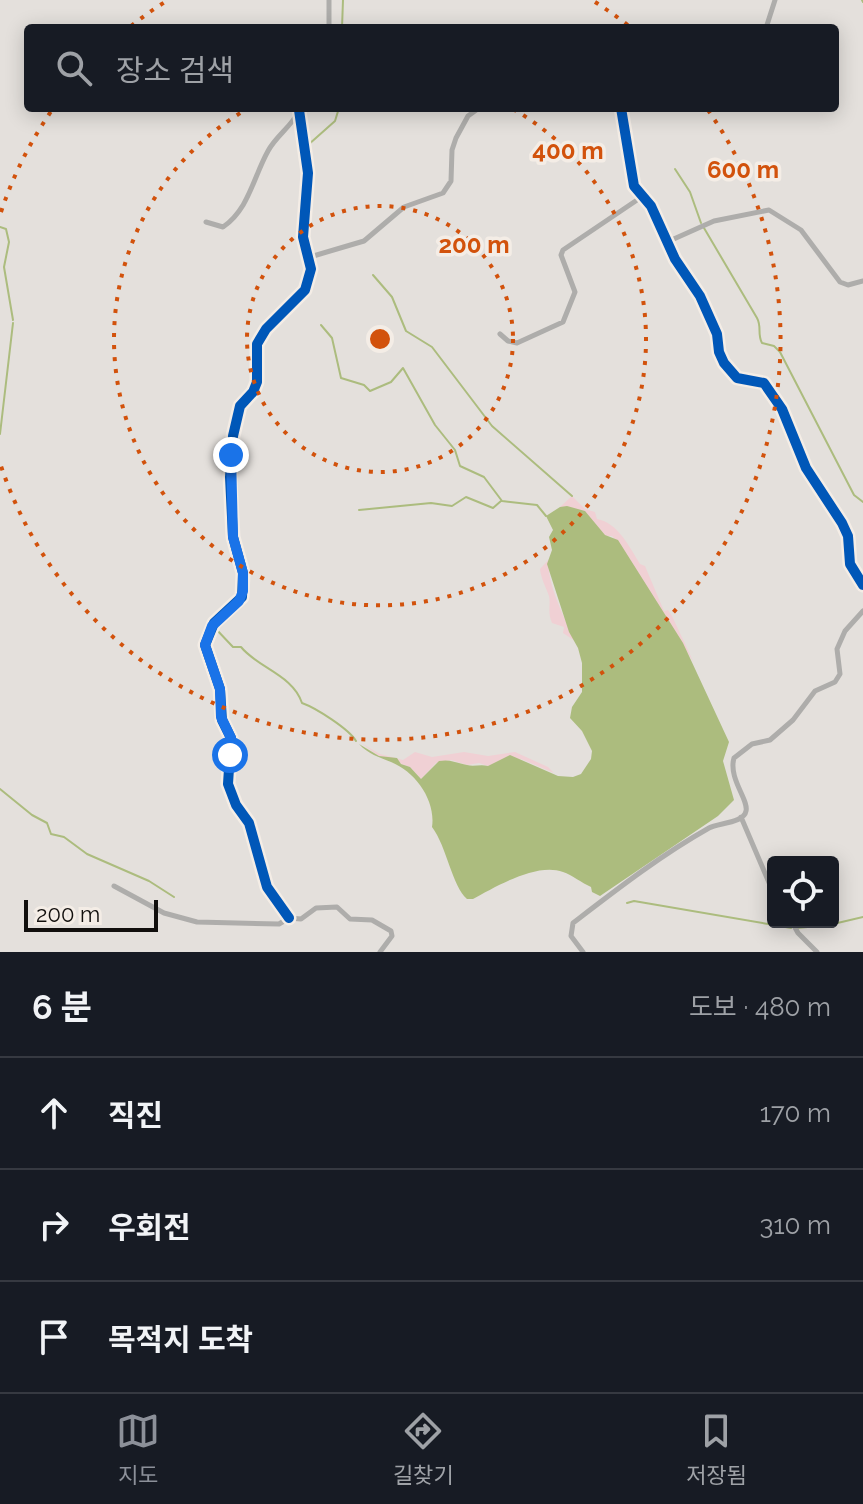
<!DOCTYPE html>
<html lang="ko">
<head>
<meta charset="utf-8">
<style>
	:root { --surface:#171b24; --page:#242831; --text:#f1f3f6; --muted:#9ea1a6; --line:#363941; --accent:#8c9099 }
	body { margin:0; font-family:Raleway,"Noto Sans KR",sans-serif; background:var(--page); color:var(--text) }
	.controls { position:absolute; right:24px; bottom:24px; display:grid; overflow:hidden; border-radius:8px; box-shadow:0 4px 20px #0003 }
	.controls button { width:72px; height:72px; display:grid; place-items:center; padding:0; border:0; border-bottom:2px solid var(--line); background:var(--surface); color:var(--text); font:40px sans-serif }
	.scale { position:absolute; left:24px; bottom:20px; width:134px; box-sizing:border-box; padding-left:8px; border:4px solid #110f0d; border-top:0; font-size:22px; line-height:28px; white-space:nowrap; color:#110f0d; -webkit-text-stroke:6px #f4ede6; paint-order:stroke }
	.stop { position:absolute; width:24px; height:24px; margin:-18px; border:6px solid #1a73e8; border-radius:50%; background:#fff }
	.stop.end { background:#1a73e8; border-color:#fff; box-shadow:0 2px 8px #0008 }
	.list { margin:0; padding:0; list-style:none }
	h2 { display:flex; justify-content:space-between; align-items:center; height:104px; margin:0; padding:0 32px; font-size:34px }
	h2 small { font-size:26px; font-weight:400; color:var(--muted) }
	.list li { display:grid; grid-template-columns:52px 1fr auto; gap:24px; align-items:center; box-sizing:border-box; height:112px; padding:0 32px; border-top:2px solid var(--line) }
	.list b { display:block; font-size:30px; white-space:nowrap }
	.list em { font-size:26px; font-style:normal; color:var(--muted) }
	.icon { flex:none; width:44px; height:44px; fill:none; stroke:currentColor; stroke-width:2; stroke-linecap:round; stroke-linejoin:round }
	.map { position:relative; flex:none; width:863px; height:952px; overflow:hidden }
	.search { position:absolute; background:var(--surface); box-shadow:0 4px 20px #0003; left:24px; right:24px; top:24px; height:88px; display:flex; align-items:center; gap:20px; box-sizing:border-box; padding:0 28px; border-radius:8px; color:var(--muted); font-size:30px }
	.sheet { height:440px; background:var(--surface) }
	nav { display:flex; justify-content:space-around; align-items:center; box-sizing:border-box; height:112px; border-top:2px solid var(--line); background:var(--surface); font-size:22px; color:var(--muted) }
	nav a { display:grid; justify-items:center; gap:4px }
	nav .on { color:var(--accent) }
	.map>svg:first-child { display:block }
</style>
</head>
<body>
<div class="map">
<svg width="863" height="952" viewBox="0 0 863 952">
	<rect width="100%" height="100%" fill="#e4e0dc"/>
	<!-- green -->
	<path fill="#f0d0d4" d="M 572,496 L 585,509 L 595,512 L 597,519 C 618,523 629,546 640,564 L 645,566 L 664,611 L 668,610 L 672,616 L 694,663 L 622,547 L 612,536 L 605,536 L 584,511 L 560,507 Z
		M 551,557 C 541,572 567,624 575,641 L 563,633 L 564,627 L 552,623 C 547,611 551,605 549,596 C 546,587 541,579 540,569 Z
		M 361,743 L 380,754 L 403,760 L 415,752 L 432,757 L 464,752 L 488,756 L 515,752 L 548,767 L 554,773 L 521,759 L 488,766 L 479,763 L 467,765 L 451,760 L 436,763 L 421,779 L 410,767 L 401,764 L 397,759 L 379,756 Z"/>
	<!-- water -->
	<path fill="#acbc7e" d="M 567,506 L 585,511 L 605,535 L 618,540 L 683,643 L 729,742 L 723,761 L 734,800 L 718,816 L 600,896 L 592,892 L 591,887 C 582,883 572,875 563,872 C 537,862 495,887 473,899 L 467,899 C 452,886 447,847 432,827 C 436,801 416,772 391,762 C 379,757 368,754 359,744 L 379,756 L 397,758 L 401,764 L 410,767 L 421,779 L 439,761 C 451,759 456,763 467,765 C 474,767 480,764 488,766 L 510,755 L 558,776 L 573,777 L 581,774 L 591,759 L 592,751 L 582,731 L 570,718 L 572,707 L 582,692 L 582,663 L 578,648 L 569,632 L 547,564 L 552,550 L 549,537 L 553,530 L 546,516 L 560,507 Z"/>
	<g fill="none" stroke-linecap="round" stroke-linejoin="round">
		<!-- stream -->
		<path stroke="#acbc7e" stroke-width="2" d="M 862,0 L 863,2
			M 342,28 L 343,0
			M 308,145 L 335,121 L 339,108
			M 675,169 L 690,192 L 701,223
			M 0,227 L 6,229 L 9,242 L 4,267 L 13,320
			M 704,228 L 757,318 C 762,327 757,334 762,343 L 774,346 L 780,352 L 854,495 L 863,502
			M 373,275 L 392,297 L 406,331 L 432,347 L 492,426 L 572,496
			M 321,325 L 332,338 L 341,378 L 364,385 L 370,391 L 391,382 L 403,368 L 435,425 L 455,450 L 460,466 L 484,477 L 502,501 L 537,505 L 546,516
			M 0,434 L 13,323
			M 359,510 L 431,503 L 452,506 L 466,497 L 493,508 L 501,501
			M 215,628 L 233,647 L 241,647 C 258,668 293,675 302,703 C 316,708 349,729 356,741
			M 0,789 L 32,815 L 47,823 L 51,834 L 64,837 L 87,854 L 149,881 L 174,897
			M 627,903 L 634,901 L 791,928
			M 797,928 L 829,925 L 863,917"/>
		<!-- minor -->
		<path stroke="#aeadab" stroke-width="5" d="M 329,28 L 329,0
			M 766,28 L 775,0
			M 621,108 L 634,186 L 651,206 L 675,259 L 700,296 L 717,334 L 719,352 L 724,363 L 737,378 L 764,383 L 782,409 L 806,468 L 842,523 L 848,536 L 850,564 L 863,585
			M 206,222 L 223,227 C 249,209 253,178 268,151 C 276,136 291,127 299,111
			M 667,242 L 714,221 L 769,210 L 801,230 L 840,282 L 848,285 L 863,281
			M 310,257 L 364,241 L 404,207 L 443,193 L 451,181 L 452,150 L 456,138 L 468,116 L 479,108
			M 500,334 L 508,341 L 517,343 L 563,322 L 575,292 L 561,255 L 563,250 L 643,196
			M 741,817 L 773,892
			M 114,886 L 164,913 L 197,922 L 279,924 L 289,918 L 301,919 L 316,908 L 337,907 L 350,919 L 372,920 L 391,931 L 392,936 L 380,952
			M 289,918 L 267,887 L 249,823 L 236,805 L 228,784 L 231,738 L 222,720 L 220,689 L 205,645 L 214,623 L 242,597 L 243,573 L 233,537 L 230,477 L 233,436 L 240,406 L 253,392 L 257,382 L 257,344 L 266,329 L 305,290 L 311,269 L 303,237 L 308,173 L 299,110
			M 792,922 L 798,933 L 817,952
			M 583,952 L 571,936 L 573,923 C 616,890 661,855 709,828 C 718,823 744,823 746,811 C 749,800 728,778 734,758 L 752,744 L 770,740 L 793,720 L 815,691 L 835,682 L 840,674 L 837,649 L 845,631 L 863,611"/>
		<!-- cycleway casing -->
		<g stroke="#f4ede6" stroke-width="15">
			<path id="cycleway" d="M 621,108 L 634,186 L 651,206 L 675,259 L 700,296 L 717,334 L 719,352 L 724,363 L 737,378 L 764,383 L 782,409 L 806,468 L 842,523 L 848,536 L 850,564 L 863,585
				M 289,918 L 267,887 L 249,823 L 236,805 L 228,784 L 231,738 L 222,720 L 220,689 L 205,645 L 214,623 L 242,597 L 243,573 L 233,537 L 230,477 L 233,436 L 240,406 L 253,392 L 257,382 L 257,344 L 266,329 L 305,290 L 311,269 L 303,237 L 308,173 L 299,110"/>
		</g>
		<!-- cycleway -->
		<use href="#cycleway" stroke="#0057b8" stroke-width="10"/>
	</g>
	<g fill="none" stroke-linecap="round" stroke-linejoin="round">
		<!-- route -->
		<path stroke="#1a73e8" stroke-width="10" d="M 230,755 L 231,738 L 221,717 L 220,689 L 205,645 L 212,626 L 239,601 L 243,591 L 243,573 L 233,537 L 231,455"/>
	</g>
	<!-- distance rings -->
	<g fill="none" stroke="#d2520c" stroke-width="4" stroke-dasharray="4 8">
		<circle cx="380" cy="339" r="133"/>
		<path d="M513 109A266 266 0 1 1 247 109"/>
		<path d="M1 212A400 400 0 0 1 52 110M131 26A400 400 0 0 1 165 2M595 2A400 400 0 0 1 629 26M708 110A400 400 0 1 1 1 466"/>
	</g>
	<circle cx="380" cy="339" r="12" fill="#d2520c" stroke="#f4ede6" stroke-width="4"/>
	<g font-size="24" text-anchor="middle" font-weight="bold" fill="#d2520c" stroke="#f4ede6" stroke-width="7" stroke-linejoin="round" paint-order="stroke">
		<text x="568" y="159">400 m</text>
		<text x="743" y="178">600 m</text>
		<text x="474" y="253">200 m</text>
	</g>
</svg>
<div class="controls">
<button><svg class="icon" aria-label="locate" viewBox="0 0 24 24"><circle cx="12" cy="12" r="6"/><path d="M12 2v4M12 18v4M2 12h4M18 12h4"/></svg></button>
</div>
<div class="scale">200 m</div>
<div class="stop" style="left:230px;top:755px"></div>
<div class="stop end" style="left:231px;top:455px"></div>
<div class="search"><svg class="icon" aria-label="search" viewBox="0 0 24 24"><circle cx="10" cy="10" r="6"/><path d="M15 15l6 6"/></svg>장소 검색</div>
</div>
<section class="sheet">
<h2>6 분<small>도보 · 480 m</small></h2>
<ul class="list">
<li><svg class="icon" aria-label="ahead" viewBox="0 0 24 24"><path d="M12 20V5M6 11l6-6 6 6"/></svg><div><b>직진</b></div><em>170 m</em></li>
<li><svg class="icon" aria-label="right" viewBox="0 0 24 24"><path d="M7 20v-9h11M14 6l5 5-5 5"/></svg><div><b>우회전</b></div><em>310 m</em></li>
<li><svg class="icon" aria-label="arrive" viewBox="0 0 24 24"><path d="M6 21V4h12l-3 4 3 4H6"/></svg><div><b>목적지 도착</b></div></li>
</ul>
</section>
<nav>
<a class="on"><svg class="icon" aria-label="map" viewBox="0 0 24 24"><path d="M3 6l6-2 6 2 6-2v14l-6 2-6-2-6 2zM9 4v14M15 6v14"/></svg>지도</a>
<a><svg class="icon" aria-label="directions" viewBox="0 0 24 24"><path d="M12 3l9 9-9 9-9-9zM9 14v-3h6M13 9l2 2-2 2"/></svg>길찾기</a>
<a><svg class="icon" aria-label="saved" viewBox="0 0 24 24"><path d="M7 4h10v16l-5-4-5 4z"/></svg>저장됨</a>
</nav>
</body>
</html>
